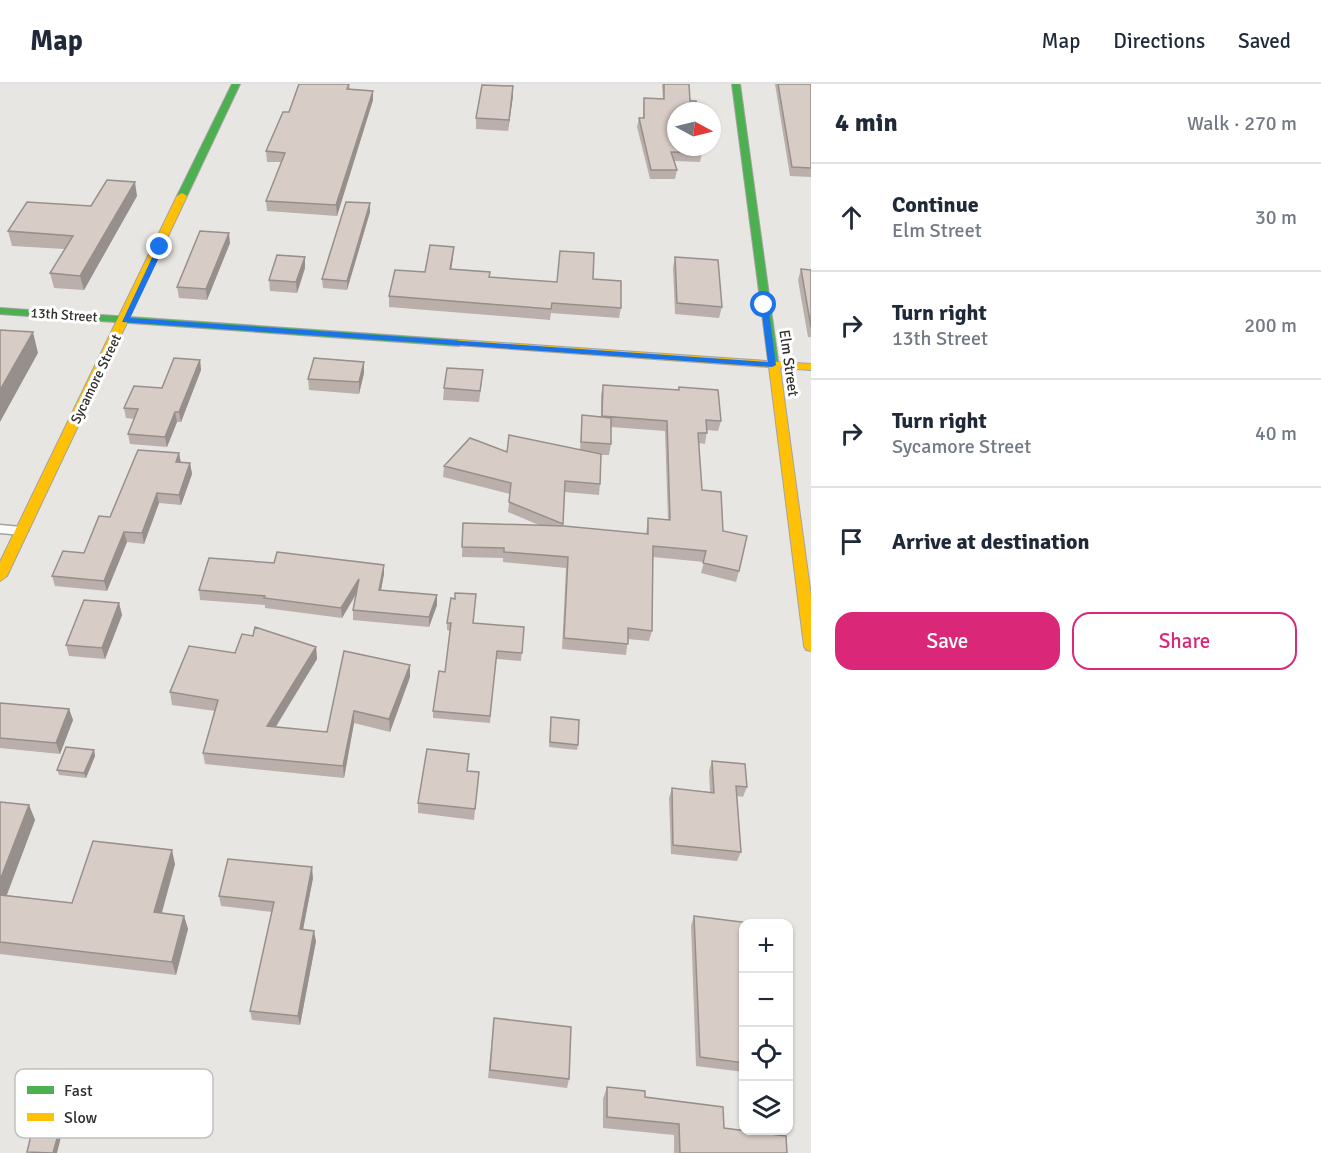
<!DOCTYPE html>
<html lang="en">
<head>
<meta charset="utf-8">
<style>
	:root { --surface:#fff; --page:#f2f2f3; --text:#1f2937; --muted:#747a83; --line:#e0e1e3; --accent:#db2777 }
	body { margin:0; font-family:Signika,sans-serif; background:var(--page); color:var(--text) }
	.controls { position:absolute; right:18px; bottom:18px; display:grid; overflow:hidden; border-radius:12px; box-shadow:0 2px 4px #0004 }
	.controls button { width:54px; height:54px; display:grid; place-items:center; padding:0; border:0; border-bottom:2px solid var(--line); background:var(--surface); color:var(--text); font:30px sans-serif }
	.compass { position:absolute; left:667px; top:18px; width:54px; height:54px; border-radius:50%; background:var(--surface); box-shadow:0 2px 4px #0004; rotate:97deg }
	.stop { position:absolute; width:18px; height:18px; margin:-14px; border:4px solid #1a73e8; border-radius:50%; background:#fff }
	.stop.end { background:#1a73e8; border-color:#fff; box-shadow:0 2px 6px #0008 }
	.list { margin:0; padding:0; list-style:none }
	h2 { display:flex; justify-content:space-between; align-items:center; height:78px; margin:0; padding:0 24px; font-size:26px }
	h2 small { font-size:20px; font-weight:400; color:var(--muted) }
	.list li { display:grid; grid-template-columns:39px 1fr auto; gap:18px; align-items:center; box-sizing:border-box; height:108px; padding:0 24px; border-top:2px solid var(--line) }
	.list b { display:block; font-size:22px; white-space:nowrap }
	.list p { margin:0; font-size:20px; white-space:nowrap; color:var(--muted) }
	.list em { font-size:20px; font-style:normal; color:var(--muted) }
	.actions { display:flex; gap:12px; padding:18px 24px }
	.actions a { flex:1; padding:14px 0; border:2px solid var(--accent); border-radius:18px; text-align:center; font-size:21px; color:var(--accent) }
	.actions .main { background:var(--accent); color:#fff }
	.icon { flex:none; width:33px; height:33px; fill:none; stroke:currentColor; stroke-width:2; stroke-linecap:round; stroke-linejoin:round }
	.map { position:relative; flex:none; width:811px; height:1069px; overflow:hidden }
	header { display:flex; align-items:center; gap:36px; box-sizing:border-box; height:84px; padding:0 30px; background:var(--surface); border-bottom:2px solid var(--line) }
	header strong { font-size:28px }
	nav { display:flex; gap:33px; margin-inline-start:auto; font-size:21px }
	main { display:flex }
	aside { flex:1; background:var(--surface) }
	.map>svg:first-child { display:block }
</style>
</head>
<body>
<header>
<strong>Map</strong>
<nav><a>Map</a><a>Directions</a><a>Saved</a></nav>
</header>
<main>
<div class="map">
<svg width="811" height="1069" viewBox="0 0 811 1069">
	<rect width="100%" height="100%" fill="#e8e6e3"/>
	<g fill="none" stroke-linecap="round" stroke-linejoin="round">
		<!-- lane casing -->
		<g stroke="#a5a3a2" stroke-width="3">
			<path id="lane" d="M 0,441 L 22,443 L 28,447 L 22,451 L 0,449 Z"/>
		</g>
		<!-- fast casing -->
		<g stroke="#a5a3a2" stroke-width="2">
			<path id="fast" d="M 232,0 L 240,0 L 187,112 L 179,114 L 177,112 Z
				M 732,0 L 740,0 L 779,284 L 774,287 L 769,284 Z
				M 0,224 L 459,256 L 464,259 L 459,262 L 0,230 Z"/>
		</g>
		<!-- slow casing -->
		<g stroke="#a5a3a2" stroke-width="2">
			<path id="slow" d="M 182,109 L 187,112 L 7,492 L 0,497 L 0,478 L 177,112 Z
				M 459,256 L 811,280 L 811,286 L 780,284 L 811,512 L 811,567 L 806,566 L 804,562 L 769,283 L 455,261 L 454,259 Z"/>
		</g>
		<!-- lane -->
		<use href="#lane" fill="#fcfbfb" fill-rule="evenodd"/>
		<!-- fast -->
		<use href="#fast" fill="#4caf50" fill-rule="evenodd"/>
		<!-- slow -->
		<use href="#slow" fill="#ffc107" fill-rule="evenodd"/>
	</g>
	<!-- wall -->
	<path fill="#baafaa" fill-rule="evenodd" d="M 349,0 L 350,5 L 373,7 L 373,16 L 337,132 L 267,127 L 266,117 L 281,78 L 267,78 L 266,67 L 289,28 Z
		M 662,0 L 689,0 L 690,17 L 702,69 L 700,78 L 674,77 L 677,86 L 675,95 L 650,95 L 637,43 L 639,34 L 643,34 L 643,23 L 644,14 L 663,15 Z
		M 775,0 L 811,0 L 811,93 L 790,92 Z
		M 513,12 L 508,47 L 476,45 L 476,34 Z
		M 137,112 L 84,206 L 54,204 L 50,189 L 65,165 L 12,162 L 8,147 L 91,122 Z
		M 370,119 L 370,128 L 347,206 L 323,204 L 322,195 Z
		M 230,159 L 207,216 L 179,214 L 177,203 Z
		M 305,173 L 305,184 L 297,209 L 270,207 L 269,196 Z
		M 453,173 L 451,185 L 490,193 L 557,198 L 593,195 L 621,224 L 619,234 L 551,229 L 550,236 L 389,223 L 389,212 L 425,188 Z
		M 675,173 L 722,223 L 719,234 L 675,230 L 673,184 Z
		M 801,185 L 811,186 L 811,253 L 808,253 L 798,196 Z
		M 200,276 L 201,286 L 181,338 L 177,338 L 167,363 L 130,360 L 128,350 L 134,335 L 126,334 L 124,324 L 162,304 Z
		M 364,289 L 359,310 L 309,306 L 308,295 Z
		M 482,297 L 479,318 L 443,316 L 444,304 Z
		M 603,301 L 678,306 L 679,303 L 721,337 L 718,347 L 707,346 L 705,360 L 699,359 L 702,406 L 723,447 L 739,487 L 736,498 L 701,489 L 704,478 L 653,473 L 652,547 L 649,557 L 628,555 L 626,571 L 562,565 L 566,484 L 503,478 L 503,474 L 462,473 L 463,439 L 539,441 L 508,428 L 510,410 L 443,393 L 444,382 L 507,368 L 580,366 L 582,331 L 601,333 L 601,311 ZM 611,343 L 665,347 L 668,436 L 648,434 L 646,450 L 563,442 L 564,408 L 599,411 L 600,400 L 601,371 L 609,371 L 611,360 Z
		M 179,369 L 181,379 L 190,379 L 192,390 L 181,421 L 159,419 L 144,460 L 127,458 L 107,507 L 55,502 L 52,492 L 84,469 L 110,433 Z
		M 274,479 L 384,481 L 384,490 L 381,506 L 437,521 L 429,543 L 353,536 L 353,526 L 356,511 L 342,534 L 265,524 L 265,521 L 200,516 L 199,506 Z
		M 119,519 L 122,531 L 105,575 L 69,572 L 66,561 Z
		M 447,539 L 473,539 L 524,543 L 521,577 L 496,575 L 490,639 L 433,634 L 433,627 L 445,588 L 450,547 L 447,546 Z
		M 316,563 L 317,575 L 275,643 L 327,648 L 410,581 L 410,593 L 390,648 L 354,639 L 344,694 L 205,680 L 203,669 L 215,627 L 172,621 L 170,608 L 235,569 Z
		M 0,619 L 69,625 L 73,636 L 60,670 L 0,664 Z
		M 551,633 L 578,661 L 577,666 L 549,663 Z
		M 94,666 L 95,672 L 86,694 L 59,691 L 57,686 Z
		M 712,677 L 747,703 L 743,713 L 737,712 L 741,768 L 737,777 L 671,770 L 669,714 L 672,704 L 710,708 L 709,687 Z
		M 467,687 L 479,688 L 474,736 L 418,729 L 418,719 Z
		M 0,717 L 0,718 L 29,721 L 35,736 L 6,811 L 72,819 L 175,780 L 162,829 L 184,832 L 188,845 L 176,891 L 0,870 Z
		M 313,794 L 303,846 L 316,857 L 300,941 L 252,936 L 250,927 L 272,828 L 221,822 L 219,812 Z
		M 694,832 L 744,840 L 744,988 L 696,982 L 691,842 Z
		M 494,934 L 569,995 L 567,1004 L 488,994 Z
		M 607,1003 L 645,1013 L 787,1069 L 674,1069 L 674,1051 L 603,1044 L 603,1015 Z"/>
	<!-- shaded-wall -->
	<path fill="#978f8b" d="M 513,2 L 513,12 L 508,47 L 509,36 Z
		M 373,7 L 373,16 L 337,132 L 336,121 Z
		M 135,98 L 137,112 L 84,206 L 80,192 Z
		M 370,119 L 370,128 L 347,206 L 347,197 Z
		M 229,149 L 230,159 L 207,216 L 206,205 Z
		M 454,163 L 453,173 L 450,195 L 450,185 Z
		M 305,173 L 305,184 L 297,209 L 296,198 Z
		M 33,248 L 38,269 L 0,338 L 0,306 Z
		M 200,276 L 201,286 L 181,338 L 179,328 Z
		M 364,278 L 364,289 L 359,310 L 359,298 Z
		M 175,328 L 177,338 L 167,363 L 165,353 Z
		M 179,369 L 181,380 L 176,378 Z
		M 190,379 L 192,390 L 181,421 L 179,411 Z
		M 157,409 L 159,419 L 144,460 L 142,449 Z
		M 124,448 L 127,458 L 107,507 L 104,497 Z
		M 384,481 L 384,490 L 379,516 L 379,506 Z
		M 359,495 L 359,504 L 342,534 L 341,524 Z
		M 437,511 L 437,521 L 429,543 L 429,533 Z
		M 119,519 L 122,531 L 105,575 L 102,564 Z
		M 316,563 L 317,575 L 269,654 L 267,642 Z
		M 410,581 L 410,593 L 390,648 L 389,635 Z
		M 69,625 L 73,636 L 60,670 L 56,659 Z
		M 354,627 L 354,639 L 344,694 L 343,682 Z
		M 94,666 L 95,672 L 86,694 L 84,689 Z
		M 29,721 L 35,736 L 2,824 L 0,821 L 0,796 Z
		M 172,766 L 175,780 L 158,842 L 154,828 Z
		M 312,783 L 313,794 L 301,855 L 300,845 Z
		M 184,832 L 188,845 L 176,891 L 172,878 Z
		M 314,847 L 316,857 L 300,941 L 298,932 Z
		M 63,1033 L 65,1037 L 57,1069 L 53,1069 Z"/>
	<!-- building -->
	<path fill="#d8ccc6" stroke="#978f8b" stroke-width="1.5" d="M 299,0 L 349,0 L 347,5 L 373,7 L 336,121 L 266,117 L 285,69 L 266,67 L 283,28 L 289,28 Z
		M 664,0 L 689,0 L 690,17 L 696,17 L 697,27 L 676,27 L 676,63 L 701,63 L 702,69 L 671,68 L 677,86 L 651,86 L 639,34 L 644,34 L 644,14 L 664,15 Z
		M 778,0 L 811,0 L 811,84 L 792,83 Z
		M 482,1 L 513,2 L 509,36 L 476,34 Z
		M 107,96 L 135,98 L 80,192 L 50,189 L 73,152 L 8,147 L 27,118 L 91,122 Z
		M 346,118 L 370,119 L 347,197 L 322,195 Z
		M 200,147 L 229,149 L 206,205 L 177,203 Z
		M 430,161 L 454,163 L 450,185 L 490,188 L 489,193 L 557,198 L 560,167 L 594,169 L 593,195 L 621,197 L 621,224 L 552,219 L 551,225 L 389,212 L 395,186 L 425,188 Z
		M 277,171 L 305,173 L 296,198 L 269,196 Z
		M 675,173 L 718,176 L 722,223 L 677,219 Z
		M 801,185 L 811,186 L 811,243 Z
		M 0,246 L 33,248 L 0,306 Z
		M 174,274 L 200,276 L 179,328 L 175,328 L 165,353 L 128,350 L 138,325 L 124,324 L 134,302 L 162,304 Z
		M 314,274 L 364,278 L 359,298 L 308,295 Z
		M 447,284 L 483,286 L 480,307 L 444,304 Z
		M 603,301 L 679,306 L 679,303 L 718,306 L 721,337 L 706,336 L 707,349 L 698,349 L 702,406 L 721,408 L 723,447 L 747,452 L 739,487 L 703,479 L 706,467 L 653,462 L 652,547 L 628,544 L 628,560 L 564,554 L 568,473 L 504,468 L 504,464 L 462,463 L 463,439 L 564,442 L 648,450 L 648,434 L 670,436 L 667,337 L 602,332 Z
		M 582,331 L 611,334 L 611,360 L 581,358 Z
		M 509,351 L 601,370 L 600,400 L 565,397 L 563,440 L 509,418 L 511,399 L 444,382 L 470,354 L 507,368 Z
		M 138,366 L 179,369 L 176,378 L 190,379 L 179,411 L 157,409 L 142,449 L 124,448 L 104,497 L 52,492 L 63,467 L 84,469 L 99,432 L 110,433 Z
		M 277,468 L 384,481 L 379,506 L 437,511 L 429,533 L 353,526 L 359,495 L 341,524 L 264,514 L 265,512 L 199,506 L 209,474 L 274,479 Z
		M 455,509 L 476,510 L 473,539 L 524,543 L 522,569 L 497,567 L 490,632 L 433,627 L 439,587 L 445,588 L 451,539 L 447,539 L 451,514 L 455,515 Z
		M 84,516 L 119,519 L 102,564 L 66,561 Z
		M 255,543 L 316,563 L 267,642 L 327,648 L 344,567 L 410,581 L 389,635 L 354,627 L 343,682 L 203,669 L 218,616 L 170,608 L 189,562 L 235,569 L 242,550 L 253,552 Z
		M 0,619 L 69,625 L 56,659 L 0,654 Z
		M 551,633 L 579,636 L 578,661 L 550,658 Z
		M 66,663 L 94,666 L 84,689 L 57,686 Z
		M 427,665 L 469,670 L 467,687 L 479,688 L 475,725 L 418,719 Z
		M 712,677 L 745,680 L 747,703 L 736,702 L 741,768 L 673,761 L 672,704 L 714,709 Z
		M 0,718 L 29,721 L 0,796 Z
		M 93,757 L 172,766 L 154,828 L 184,832 L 172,878 L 0,858 L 0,811 L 72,819 Z
		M 228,775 L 312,783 L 300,845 L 314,847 L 298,932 L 250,927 L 274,818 L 219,812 Z
		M 694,832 L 757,840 L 744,840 L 744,979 L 700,973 Z
		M 494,934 L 571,943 L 569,995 L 490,986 Z
		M 607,1003 L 645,1007 L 645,1013 L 723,1023 L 724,1044 L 786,1052 L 787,1069 L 680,1069 L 679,1040 L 607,1033 Z
		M 36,1031 L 63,1033 L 53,1069 L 27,1068 Z"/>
	<!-- route -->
	<path fill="#1a73e8" d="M 158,161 L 164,163 L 130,234 L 768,278 L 761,221 L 764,219 L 768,221 L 776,281 L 772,283 L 122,238 Z"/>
	<g text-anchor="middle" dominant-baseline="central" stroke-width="6" stroke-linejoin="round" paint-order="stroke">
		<!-- far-street labels -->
		<g font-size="14" fill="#2f2e2c" stroke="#fff">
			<text transform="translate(64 231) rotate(4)">13th Street</text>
			<text transform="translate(96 295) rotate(-64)">Sycamore Street</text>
		</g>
		<!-- street labels -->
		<g font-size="15" fill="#2f2e2c" stroke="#fff">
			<text transform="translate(789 279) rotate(82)">Elm Street</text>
		</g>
	</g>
	<!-- legend -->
	<rect x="15" y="985" width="198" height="69" rx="9" fill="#fff" stroke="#c1c0c0" stroke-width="1.5"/>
	<rect x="27" y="1002" width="27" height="8" fill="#4caf50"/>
	<rect x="27" y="1029" width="27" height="8" fill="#ffc107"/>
	<g font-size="16" fill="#2f2e2c">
		<text x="64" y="1012">Fast</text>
		<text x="64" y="1039">Slow</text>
	</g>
</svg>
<div class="controls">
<button>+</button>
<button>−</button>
<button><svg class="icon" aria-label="locate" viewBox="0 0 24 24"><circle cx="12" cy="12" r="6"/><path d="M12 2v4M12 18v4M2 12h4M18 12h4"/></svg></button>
<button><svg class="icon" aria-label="layers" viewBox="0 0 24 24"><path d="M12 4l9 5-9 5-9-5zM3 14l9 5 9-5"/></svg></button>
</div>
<svg class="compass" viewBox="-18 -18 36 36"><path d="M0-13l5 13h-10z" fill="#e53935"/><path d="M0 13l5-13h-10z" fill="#747a83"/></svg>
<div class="stop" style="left:764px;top:221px"></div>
<div class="stop end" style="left:160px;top:163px"></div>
</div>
<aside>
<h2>4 min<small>Walk · 270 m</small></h2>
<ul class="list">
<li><svg class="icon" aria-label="ahead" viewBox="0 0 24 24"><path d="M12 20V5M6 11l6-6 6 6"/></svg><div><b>Continue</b><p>Elm Street</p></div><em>30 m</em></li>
<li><svg class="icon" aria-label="right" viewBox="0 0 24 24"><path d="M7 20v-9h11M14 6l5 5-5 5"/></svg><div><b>Turn right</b><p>13th Street</p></div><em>200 m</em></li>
<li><svg class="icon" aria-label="right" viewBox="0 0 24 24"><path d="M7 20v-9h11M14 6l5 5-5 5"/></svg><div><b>Turn right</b><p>Sycamore Street</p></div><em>40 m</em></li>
<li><svg class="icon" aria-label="arrive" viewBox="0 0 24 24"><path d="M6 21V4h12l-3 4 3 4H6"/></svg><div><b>Arrive at destination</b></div></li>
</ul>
<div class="actions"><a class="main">Save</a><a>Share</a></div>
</aside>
</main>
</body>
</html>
